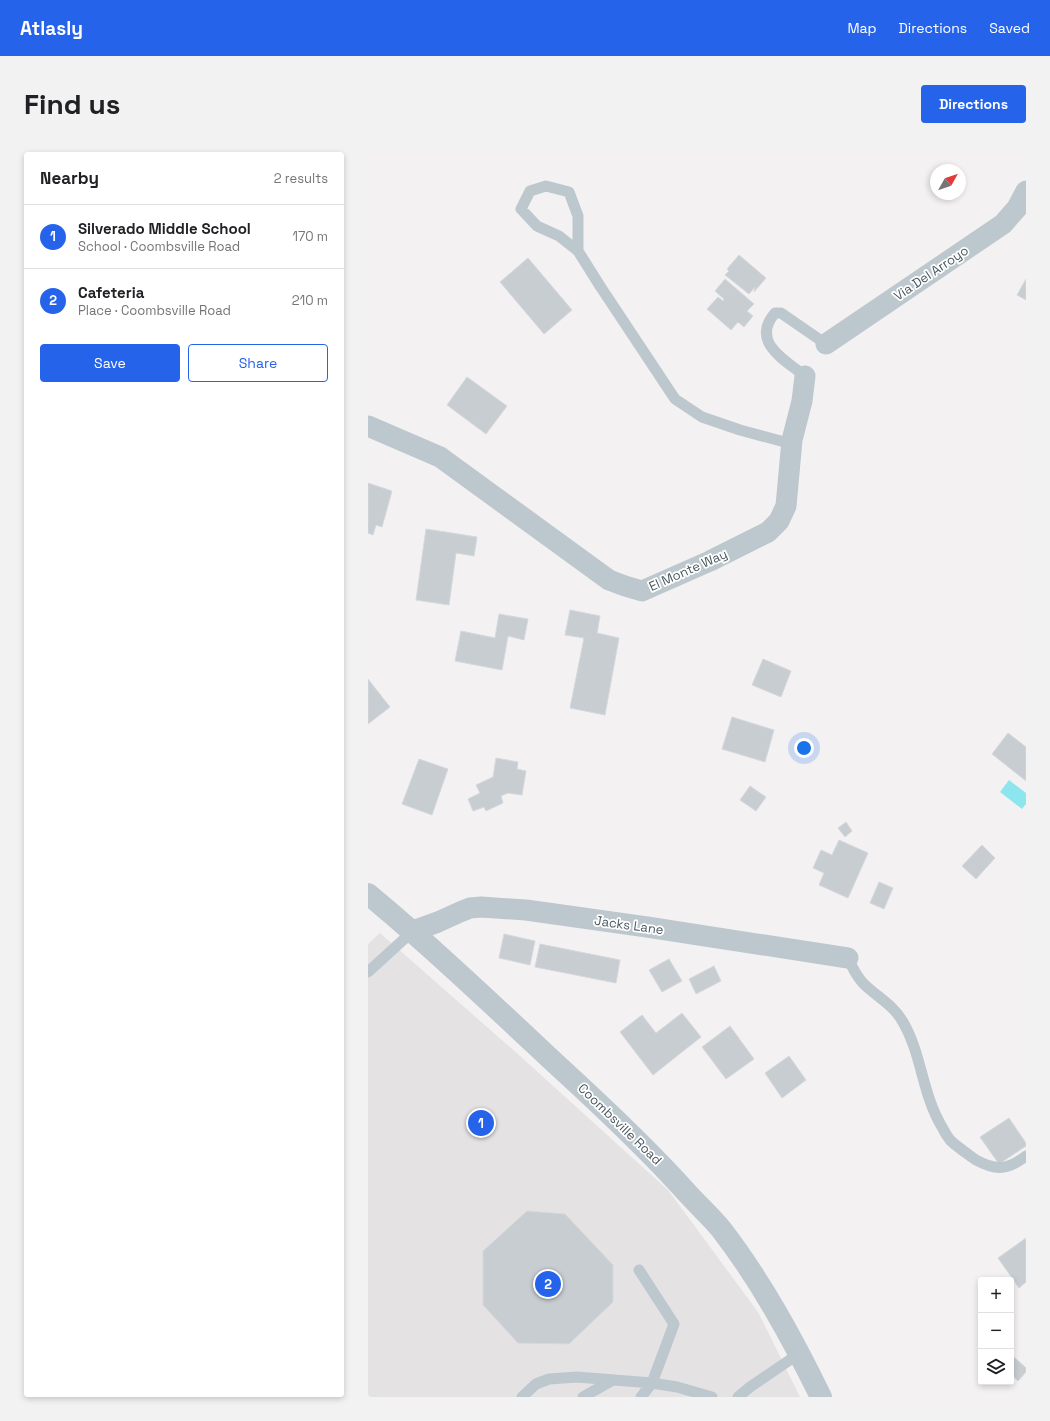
<!DOCTYPE html>
<html lang="en">
<head>
<meta charset="utf-8">
<style>
	:root { --surface:#fff; --page:#f2f2f2; --text:#202124; --muted:#757577; --line:#e0e0e0; --accent:#2563eb }
	body { margin:0; font-family:"Space Grotesk",sans-serif; background:var(--page); color:var(--text) }
	.controls { position:absolute; right:12px; bottom:12px; display:grid; overflow:hidden; border-radius:4px; box-shadow:0 2px 6px #0003 }
	.controls button { width:36px; height:36px; display:grid; place-items:center; padding:0; border:0; border-bottom:1px solid var(--line); background:var(--surface); color:var(--text); font:20px sans-serif }
	.compass { position:absolute; left:562px; top:12px; width:36px; height:36px; border-radius:50%; background:var(--surface); box-shadow:0 2px 6px #0003; rotate:50deg }
	.you { position:absolute; left:436px; top:596px; width:14px; height:14px; margin:-10px; border:3px solid #fff; border-radius:50%; background:#1a73e8; box-shadow:0 0 0 6px #1a73e833 }
	.badge { display:grid; place-items:center; width:26px; height:26px; border-radius:50%; background:var(--accent); color:#fff; font-size:13px; font-weight:700 }
	.pin { position:absolute; translate:-50% -50%; border:2px solid #fff; box-shadow:0 1px 4px #0006 }
	.list { margin:0; padding:0; list-style:none }
	h2 { display:flex; justify-content:space-between; align-items:center; height:52px; margin:0; padding:0 16px; font-size:17px }
	h2 small { font-size:13px; font-weight:400; color:var(--muted) }
	.list li { display:grid; grid-template-columns:26px 1fr auto; gap:12px; align-items:center; box-sizing:border-box; height:64px; padding:0 16px; border-top:1px solid var(--line) }
	.list b { display:block; font-size:15px; white-space:nowrap }
	.list p { margin:0; font-size:13px; white-space:nowrap; color:var(--muted) }
	.list em { font-size:13px; font-style:normal; color:var(--muted) }
	.actions { display:flex; gap:8px; padding:12px 16px }
	.actions a { flex:1; padding:9px 0; border:1px solid var(--accent); border-radius:4px; text-align:center; font-size:14px; color:var(--accent) }
	.actions .main { background:var(--accent); color:#fff }
	.icon { flex:none; width:22px; height:22px; fill:none; stroke:currentColor; stroke-width:2; stroke-linecap:round; stroke-linejoin:round }
	.map { position:relative; flex:none; width:658px; height:1245px; overflow:hidden; border-radius:4px }
	header { display:flex; align-items:center; gap:24px; box-sizing:border-box; height:56px; padding:0 20px; background:var(--accent); color:#fff }
	header strong { font-size:19px }
	nav { display:flex; gap:22px; margin-inline-start:auto; font-size:14px }
	.intro { display:flex; align-items:center; justify-content:space-between; box-sizing:border-box; height:96px; padding:0 24px }
	h1 { margin:0; font-size:28px }
	.button { padding:10px 18px; border-radius:4px; background:var(--accent); color:#fff; font-size:14px; font-weight:700 }
	main { display:flex; gap:24px; padding:0 24px }
	aside { flex:1; background:var(--surface); border-radius:4px; box-shadow:0 2px 6px #0003 }
	.map>svg:first-child { display:block }
</style>
</head>
<body>
<header>
<strong>Atlasly</strong>
<nav><a>Map</a><a>Directions</a><a>Saved</a></nav>
</header>
<div class="intro"><h1>Find us</h1><a class="button">Directions</a></div>
<main>
<aside>
<h2>Nearby<small>2 results</small></h2>
<ul class="list">
<li><span class="badge">1</span><div><b>Silverado Middle School</b><p>School · Coombsville Road</p></div><em>170 m</em></li>
<li><span class="badge">2</span><div><b>Cafeteria</b><p>Place · Coombsville Road</p></div><em>210 m</em></li>
</ul>
<div class="actions"><a class="main">Save</a><a>Share</a></div>
</aside>
<div class="map">
<svg width="658" height="1245" viewBox="0 0 658 1245">
	<rect width="100%" height="100%" fill="#f4f1f2"/>
	<!-- education -->
	<path fill="#e5e2e4" d="M 12,781 L 152,904 L 300,1038 L 390,1160 L 432,1245 L 0,1245 L 0,792 Z"/>
	<!-- water -->
	<path fill="#8de6ee" d="M 641,628 L 658,641 L 658,652 L 654,657 L 632,640 Z"/>
	<!-- building -->
	<path fill="#c8cdd1" stroke="#d5d8dd" d="M 371,103 L 398,126 L 386,140 L 387,135 L 381,142 L 357,123 L 361,119 L 359,117 Z
		M 160,106 L 204,158 L 176,182 L 132,130 Z
		M 357,127 L 386,152 L 379,159 L 385,164 L 376,175 L 370,170 L 363,178 L 339,157 L 350,145 L 355,149 L 356,147 L 347,139 Z
		M 658,127 L 658,148 L 649,143 Z
		M 99,225 L 139,254 L 118,282 L 79,253 Z
		M 0,331 L 24,339 L 14,375 L 8,373 L 5,383 L 0,381 Z
		M 58,377 L 109,385 L 106,404 L 88,401 L 81,453 L 48,448 Z
		M 202,458 L 232,464 L 229,481 L 251,486 L 237,563 L 202,556 L 216,486 L 197,483 Z
		M 131,462 L 160,467 L 156,488 L 140,484 L 134,518 L 87,509 L 93,479 L 127,486 Z
		M 395,507 L 423,519 L 413,545 L 384,533 Z
		M 0,527 L 22,555 L 0,572 Z
		M 364,565 L 406,578 L 397,610 L 354,597 Z
		M 640,581 L 658,595 L 658,629 L 624,602 Z
		M 128,606 L 150,610 L 149,617 L 158,619 L 154,643 L 140,641 L 133,644 L 135,651 L 118,659 L 116,655 L 105,659 L 100,647 L 112,641 L 108,633 L 125,625 Z
		M 51,607 L 80,617 L 64,663 L 34,652 Z
		M 382,634 L 398,645 L 388,659 L 372,648 Z
		M 478,670 L 484,679 L 477,685 L 470,676 Z
		M 471,688 L 500,701 L 480,746 L 451,733 L 456,721 L 445,716 L 453,698 L 464,703 Z
		M 614,693 L 627,706 L 608,727 L 594,714 Z
		M 511,730 L 525,736 L 516,757 L 502,751 Z
		M 136,782 L 167,789 L 162,813 L 131,806 Z
		M 172,792 L 252,808 L 248,831 L 167,815 Z
		M 301,807 L 314,829 L 294,840 L 281,818 Z
		M 346,814 L 353,829 L 328,842 L 321,827 Z
		M 314,861 L 333,885 L 285,923 L 252,880 L 274,863 L 288,881 Z
		M 362,874 L 386,907 L 358,927 L 334,895 Z
		M 421,904 L 438,928 L 414,946 L 397,921 Z
		M 641,966 L 658,991 L 658,994 L 631,1012 L 612,985 Z
		M 159,1059 L 197,1062 L 245,1113 L 245,1150 L 201,1192 L 150,1191 L 115,1153 L 115,1099 Z
		M 658,1086 L 658,1130 L 651,1136 L 630,1106 Z
		M 646,1205 L 658,1216 L 658,1220 L 650,1229 L 643,1222 L 643,1209 Z"/>
	<g fill="none" stroke-linecap="round" stroke-linejoin="round">
		<!-- service -->
		<path stroke="#bdc8ce" stroke-width="11" d="M 210,99 L 191,84 L 169,74 L 153,57 L 162,39 L 178,34 L 201,40 L 210,64 L 210,99 L 232,134 L 307,247 L 334,265 L 372,278 L 424,292
			M 437,224 C 417,208 382,190 407,161 L 413,161 L 458,192
			M 480,806 C 484,815 488,823 494,830 C 507,844 525,852 535,870 C 554,903 554,942 574,975 C 576,979 579,984 582,988 C 589,995 600,1002 608,1008 C 628,1019 640,1018 658,1004
			M 0,820 L 45,779
			M 271,1118 L 306,1172 L 284,1231 L 273,1245
			M 154,1245 L 168,1232 L 181,1227 L 209,1225 L 284,1231 L 309,1235 L 344,1245
			M 215,1245 L 245,1228
			M 370,1245 L 382,1235 L 432,1201"/>
		<!-- minor -->
		<path stroke="#bdc8ce" stroke-width="21" d="M 458,192 L 635,72 L 649,56 L 658,39
			M 0,274 L 72,305 L 241,428 L 257,434 L 274,439 L 342,409 L 400,380 L 411,369 L 418,354 L 424,288 L 434,249 L 437,224
			M 45,779 L 70,770 L 92,760 L 102,756 L 113,755 L 158,758 L 279,775 L 480,806"/>
		<!-- tertiary -->
		<path stroke="#bdc8ce" stroke-width="22" d="M 0,742 C 65,796 126,854 188,912 C 234,954 279,996 320,1042 C 331,1054 343,1065 353,1077 C 393,1129 424,1186 453,1245"/>
	</g>
	<g text-anchor="middle" dominant-baseline="central" stroke-width="3.5" stroke-linejoin="round" paint-order="stroke">
		<!-- street labels -->
		<g font-size="13" fill="#49585f" stroke="#fff">
			<text transform="translate(563 121) rotate(-34)">Via Del Arroyo</text>
			<text transform="translate(320 418) rotate(-24)">El Monte Way</text>
			<text transform="translate(261 773) rotate(8)">Jacks Lane</text>
			<text transform="translate(252 972) rotate(44)">Coombsville Road</text>
		</g>
	</g>
</svg>
<div class="controls">
<button>+</button>
<button>−</button>
<button><svg class="icon" aria-label="layers" viewBox="0 0 24 24"><path d="M12 4l9 5-9 5-9-5zM3 14l9 5 9-5"/></svg></button>
</div>
<svg class="compass" viewBox="-18 -18 36 36"><path d="M0-13l5 13h-10z" fill="#e53935"/><path d="M0 13l5-13h-10z" fill="#757577"/></svg>
<div class="you"></div>
<div class="pin badge" style="left:113px;top:971px">1</div>
<div class="pin badge" style="left:180px;top:1132px">2</div>
</div>
</main>
</body>
</html>
